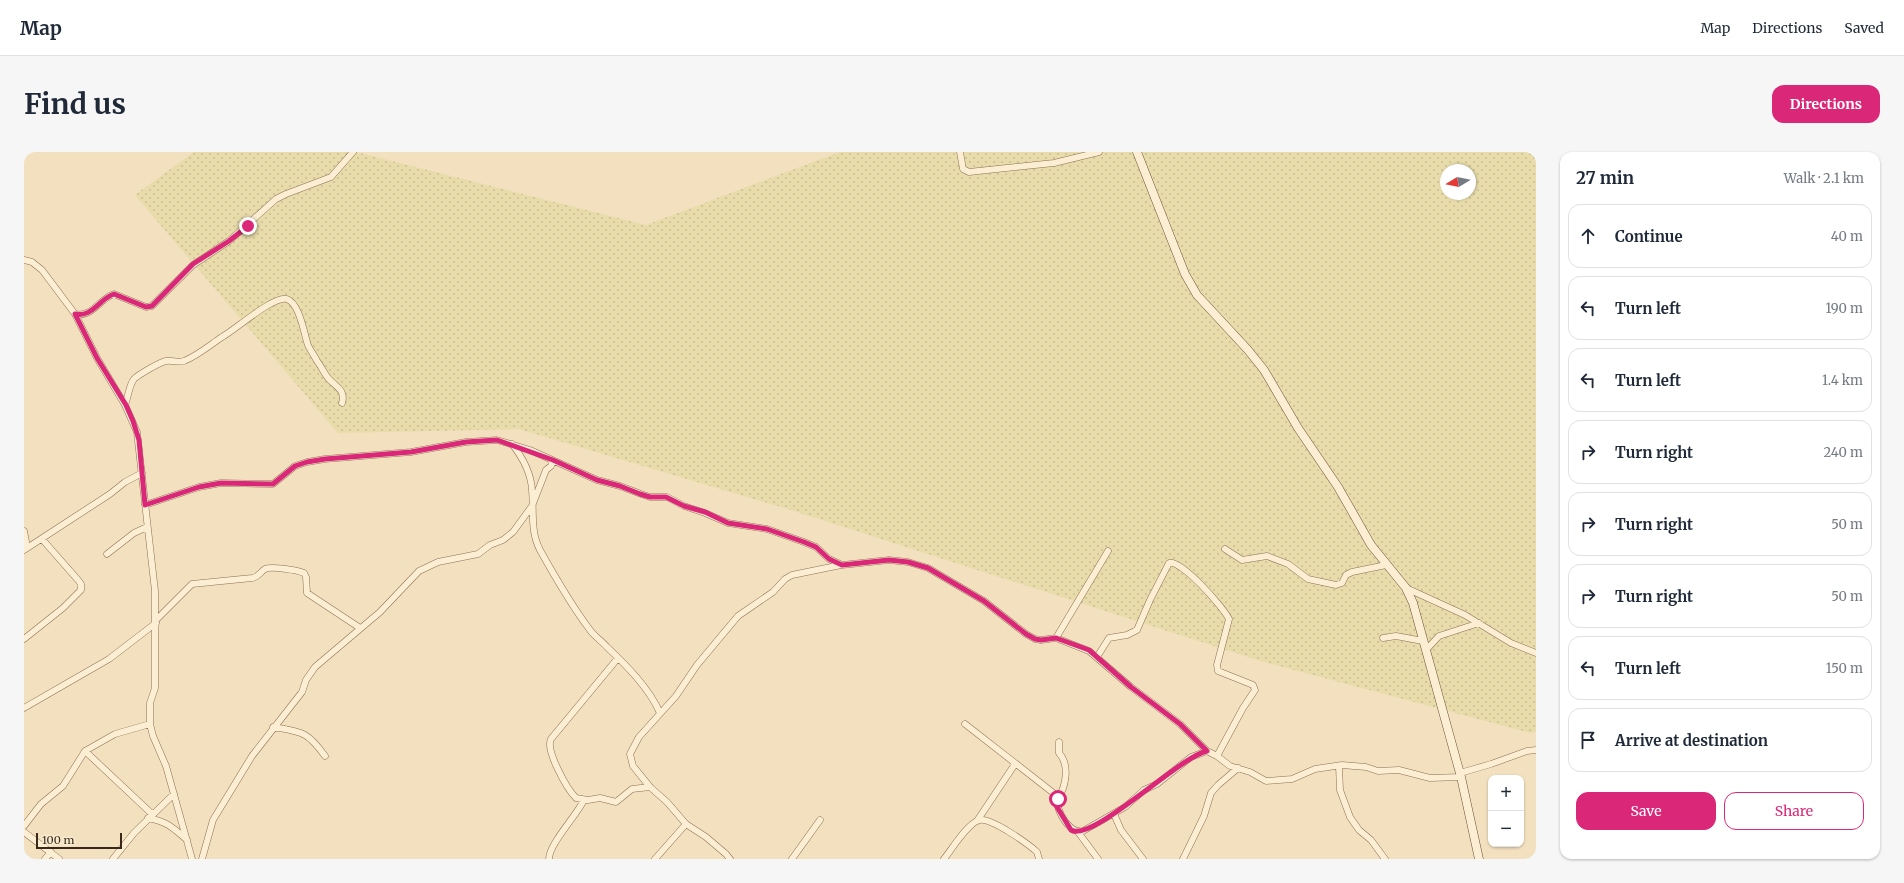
<!DOCTYPE html>
<html lang="en">
<head>
<meta charset="utf-8">
<style>
	:root { --surface:#fff; --page:#f6f6f7; --text:#1f2937; --muted:#747a83; --line:#e0e1e3; --accent:#db2777 }
	body { margin:0; font-family:Merriweather,serif; background:var(--page); color:var(--text) }
	.controls { position:absolute; right:12px; bottom:12px; display:grid; overflow:hidden; border-radius:8px; box-shadow:0 1px 3px #0004 }
	.controls button { width:36px; height:36px; display:grid; place-items:center; padding:0; border:0; border-bottom:1px solid var(--line); background:var(--surface); color:var(--text); font:20px sans-serif }
	.compass { position:absolute; left:1416px; top:12px; width:36px; height:36px; border-radius:50%; background:var(--surface); box-shadow:0 1px 3px #0004; rotate:260deg }
	.scale { position:absolute; left:12px; bottom:10px; width:86px; box-sizing:border-box; padding-left:4px; border:2px solid #3a291b; border-top:0; font-size:11px; line-height:14px; white-space:nowrap; color:#3a291b; -webkit-text-stroke:3px #f8ebcf; paint-order:stroke }
	.stop { position:absolute; width:12px; height:12px; margin:-9px; border:3px solid #db2777; border-radius:50%; background:#fff }
	.stop.end { background:#db2777; border-color:#fff; box-shadow:0 1px 4px #0008 }
	.list { margin:0; padding:0; list-style:none }
	h2 { display:flex; justify-content:space-between; align-items:center; height:52px; margin:0; padding:0 16px; font-size:17px }
	h2 small { font-size:13px; font-weight:400; color:var(--muted) }
	.list li { display:grid; grid-template-columns:26px 1fr auto; gap:12px; align-items:center; box-sizing:border-box; height:64px; margin:0 8px 8px; padding:0 8px; border:1px solid var(--line); border-radius:12px }
	.list b { display:block; font-size:15px; white-space:nowrap }
	.list em { font-size:13px; font-style:normal; color:var(--muted) }
	.actions { display:flex; gap:8px; padding:12px 16px }
	.actions a { flex:1; padding:9px 0; border:1px solid var(--accent); border-radius:12px; text-align:center; font-size:14px; color:var(--accent) }
	.actions .main { background:var(--accent); color:#fff }
	.icon { flex:none; width:22px; height:22px; fill:none; stroke:currentColor; stroke-width:2; stroke-linecap:round; stroke-linejoin:round }
	.map { position:relative; flex:none; width:1512px; height:707px; overflow:hidden; border-radius:12px }
	header { display:flex; align-items:center; gap:24px; box-sizing:border-box; height:56px; padding:0 20px; background:var(--surface); border-bottom:1px solid var(--line) }
	header strong { font-size:19px }
	nav { display:flex; gap:22px; margin-inline-start:auto; font-size:14px }
	.intro { display:flex; align-items:center; justify-content:space-between; box-sizing:border-box; height:96px; padding:0 24px }
	h1 { margin:0; font-size:28px }
	.button { padding:10px 18px; border-radius:12px; background:var(--accent); color:#fff; font-size:14px; font-weight:700 }
	main { display:flex; gap:24px; padding:0 24px }
	aside { flex:1; background:var(--surface); border-radius:12px; box-shadow:0 1px 3px #0004 }
	.map>svg:first-child { display:block }
</style>
</head>
<body>
<header>
<strong>Map</strong>
<nav><a>Map</a><a>Directions</a><a>Saved</a></nav>
</header>
<div class="intro"><h1>Find us</h1><a class="button">Directions</a></div>
<main>
<div class="map">
<svg width="1512" height="707" viewBox="0 0 1512 707">
	<defs>
		<pattern id="farmland-dots" width="8" height="8" patternUnits="userSpaceOnUse"><rect width="8" height="8" fill="#e8dcab"/><path d="M2 2h.1M6 6h.1" fill="none" stroke="#c8bd93" stroke-width="1.8" stroke-linecap="round"/></pattern>
	</defs>
	<rect width="100%" height="100%" fill="#f2e0be"/>
	<!-- farmland -->
	<path fill="url(#farmland-dots)" fill-rule="evenodd" d="M 170,0 L 332,0 L 622,73 L 816,0 L 1512,0 L 1512,579 L 1507,581 L 1237,509 L 767,358 L 495,277 L 314,281 L 111,43 ZM 1422,18 L 1446,18 L 1446,42 L 1422,42 Z"/>
	<g fill="none" stroke-linecap="round" stroke-linejoin="round">
		<!-- minor casing -->
		<g stroke="#8c7055" stroke-width="7">
			<path id="minor" d="M 936,0 L 939,17 L 945,20 L 1030,11 L 1075,0
				M 0,108 L 8,110 L 18,118 L 51,162 L 73,206 L 101,253 L 113,280 L 131,439 L 131,536 L 126,551 L 126,572 L 129,584 L 142,614 L 168,707
				M 51,162 C 68,166 75,147 90,142 L 122,155 L 128,154 L 169,113 L 205,89 L 252,47 L 262,42 L 307,25 L 329,0
				M 101,253 C 104,246 105,233 110,227 C 114,223 136,210 142,209 C 148,208 153,211 160,209 C 173,204 186,193 198,185 C 211,178 250,143 263,147 C 276,152 280,182 284,193 C 286,198 290,203 293,209 C 297,214 300,221 304,226 C 312,235 322,238 318,251
				M 488,292 C 499,306 507,320 508,338 C 510,359 506,379 516,398 C 531,425 547,453 566,478 C 570,484 578,489 583,495 C 603,514 625,536 636,561
				M 121,353 L 175,335 L 197,331 L 249,332 L 271,314 L 283,310 L 301,307 L 387,300 L 442,290 L 473,288 L 506,298 L 573,328 L 596,334 L 617,342 L 626,345 L 643,345 L 660,354 L 681,361 L 704,371 L 743,377 L 780,390 L 792,395 L 805,407 L 818,413 L 865,408 L 884,410 L 904,416 L 960,449 L 1002,482 L 1011,487 L 1017,488 L 1032,486 L 1065,499 L 1107,535 L 1156,572 L 1183,599 L 1193,604 L 1206,614 L 1226,620 L 1242,629 L 1268,627 L 1291,617 L 1318,613 L 1342,615 L 1354,619 L 1375,618 L 1406,626 L 1437,625
				M 0,379 L 3,395
				M 1201,397 L 1218,408 L 1243,404 L 1264,412 L 1284,427 L 1312,433 L 1318,431 L 1322,423 L 1328,420 L 1362,413
				M 0,398 L 86,342 L 101,330 L 118,321
				M 83,402 L 110,381 L 123,375
				M 1382,436 L 1441,463 L 1487,491 L 1512,501
				M 132,468 L 168,432 L 228,426 C 235,425 236,420 241,417 C 247,414 273,418 280,421 L 282,425 L 283,441 L 336,476
				M 1032,486 L 1084,399
				M 1359,486 L 1372,484 L 1399,489
				M 0,487 L 39,456 L 57,438 L 57,432 L 54,428 L 18,387
				M 1402,498 L 1415,484 L 1455,471
				M 1073,505 L 1085,486 L 1103,483 L 1113,478 L 1126,448 L 1145,411 C 1157,407 1200,456 1205,467 L 1193,513 L 1194,519 L 1229,533 L 1231,538 L 1219,556 L 1193,604
				M 594,506 L 527,587 C 521,598 543,637 552,646 L 564,648 L 576,646 L 592,650 L 608,637 L 626,635
				M 0,556 L 85,507 L 132,471
				M 941,572 L 1032,643 C 1034,647 1032,651 1034,655 C 1037,665 1047,682 1059,679 L 1101,655 L 1120,638 L 1133,632 L 1167,605 L 1183,599
				M 249,575 C 278,580 283,579 301,604
				M 61,599 L 128,662
				M 1315,614 L 1316,638 L 1326,665 L 1335,678 L 1347,688 L 1361,707
				M 1436,621 L 1467,612 L 1503,599 L 1512,598
				M 1034,647 C 1042,634 1046,613 1035,601 L 1035,590
				M 1090,662 L 1097,678 L 1119,707
				M 124,666 C 144,670 148,675 163,688
				M 953,669 L 991,612
				M 0,674 L 17,652 L 39,634 L 61,599 L 91,582 L 126,572
				M 0,680 L 35,707
				M 1054,680 L 1074,707
				M 21,707 L 27,700
				M 89,707 L 110,681 L 150,642
				M 178,707 L 189,668 L 228,604 L 278,540 L 282,528 L 291,515 L 356,460 L 395,419 L 414,410 L 454,402 L 466,393 L 479,388 L 489,380 L 508,354 L 522,318 L 527,314 L 529,308
				M 525,707 C 525,692 553,663 560,648
				M 631,707 L 662,672
				M 706,707 L 702,702 L 682,685 L 662,672 L 643,650 L 626,635 L 609,614 L 606,602 L 615,585 L 652,544 L 673,513 L 714,464 L 749,440 L 761,427 L 768,423 L 817,413
				M 768,707 L 796,668
				M 920,707 C 928,697 943,672 955,668 C 967,665 1004,692 1013,700 L 1015,707
				M 1159,707 L 1180,664 L 1187,641 L 1194,633 L 1214,616"/>
		</g>
		<!-- secondary casing -->
		<g stroke="#6e5139" stroke-width="9">
			<path id="secondary" d="M 1113,0 L 1161,122 L 1173,143 L 1224,198 L 1240,218 L 1274,276 L 1314,335 L 1347,393 L 1382,436 L 1389,451 L 1437,625 L 1455,707"/>
		</g>
		<!-- minor -->
		<use href="#minor" stroke="#fceed2" stroke-width="6"/>
		<!-- secondary -->
		<use href="#secondary" stroke="#fceed2" stroke-width="8"/>
	</g>
	<g fill="none" stroke-linecap="round" stroke-linejoin="round">
		<!-- route -->
		<path stroke="#db2777" stroke-width="5" d="M 224,74 L 205,89 L 169,112 L 128,154 L 122,155 L 90,142 C 75,147 68,166 51,162 L 73,206 L 102,253 L 109,269 L 115,288 L 121,353 L 175,335 L 197,331 L 249,332 L 271,314 L 283,310 L 301,307 L 387,300 L 442,290 L 473,288 L 529,308 L 573,328 L 596,334 L 616,342 L 626,345 L 642,345 L 660,354 L 681,360 L 704,371 L 743,377 L 780,390 L 792,395 L 805,407 L 818,413 L 865,408 L 884,410 L 904,416 L 960,449 L 1002,482 L 1011,487 L 1017,488 L 1032,486 L 1065,498 L 1107,535 L 1156,572 L 1183,599 C 1155,605 1068,691 1047,678 L 1033,655 L 1034,647"/>
	</g>
</svg>
<div class="controls">
<button>+</button>
<button>−</button>
</div>
<svg class="compass" viewBox="-18 -18 36 36"><path d="M0-13l5 13h-10z" fill="#e53935"/><path d="M0 13l5-13h-10z" fill="#747a83"/></svg>
<div class="scale">100 m</div>
<div class="stop" style="left:1034px;top:647px"></div>
<div class="stop end" style="left:224px;top:74px"></div>
</div>
<aside>
<h2>27 min<small>Walk · 2.1 km</small></h2>
<ul class="list">
<li><svg class="icon" aria-label="ahead" viewBox="0 0 24 24"><path d="M12 20V5M6 11l6-6 6 6"/></svg><div><b>Continue</b></div><em>40 m</em></li>
<li><svg class="icon" aria-label="left" viewBox="0 0 24 24"><path d="M17 20v-9H6M10 6l-5 5 5 5"/></svg><div><b>Turn left</b></div><em>190 m</em></li>
<li><svg class="icon" aria-label="left" viewBox="0 0 24 24"><path d="M17 20v-9H6M10 6l-5 5 5 5"/></svg><div><b>Turn left</b></div><em>1.4 km</em></li>
<li><svg class="icon" aria-label="right" viewBox="0 0 24 24"><path d="M7 20v-9h11M14 6l5 5-5 5"/></svg><div><b>Turn right</b></div><em>240 m</em></li>
<li><svg class="icon" aria-label="right" viewBox="0 0 24 24"><path d="M7 20v-9h11M14 6l5 5-5 5"/></svg><div><b>Turn right</b></div><em>50 m</em></li>
<li><svg class="icon" aria-label="right" viewBox="0 0 24 24"><path d="M7 20v-9h11M14 6l5 5-5 5"/></svg><div><b>Turn right</b></div><em>50 m</em></li>
<li><svg class="icon" aria-label="left" viewBox="0 0 24 24"><path d="M17 20v-9H6M10 6l-5 5 5 5"/></svg><div><b>Turn left</b></div><em>150 m</em></li>
<li><svg class="icon" aria-label="arrive" viewBox="0 0 24 24"><path d="M6 21V4h12l-3 4 3 4H6"/></svg><div><b>Arrive at destination</b></div></li>
</ul>
<div class="actions"><a class="main">Save</a><a>Share</a></div>
</aside>
</main>
</body>
</html>
